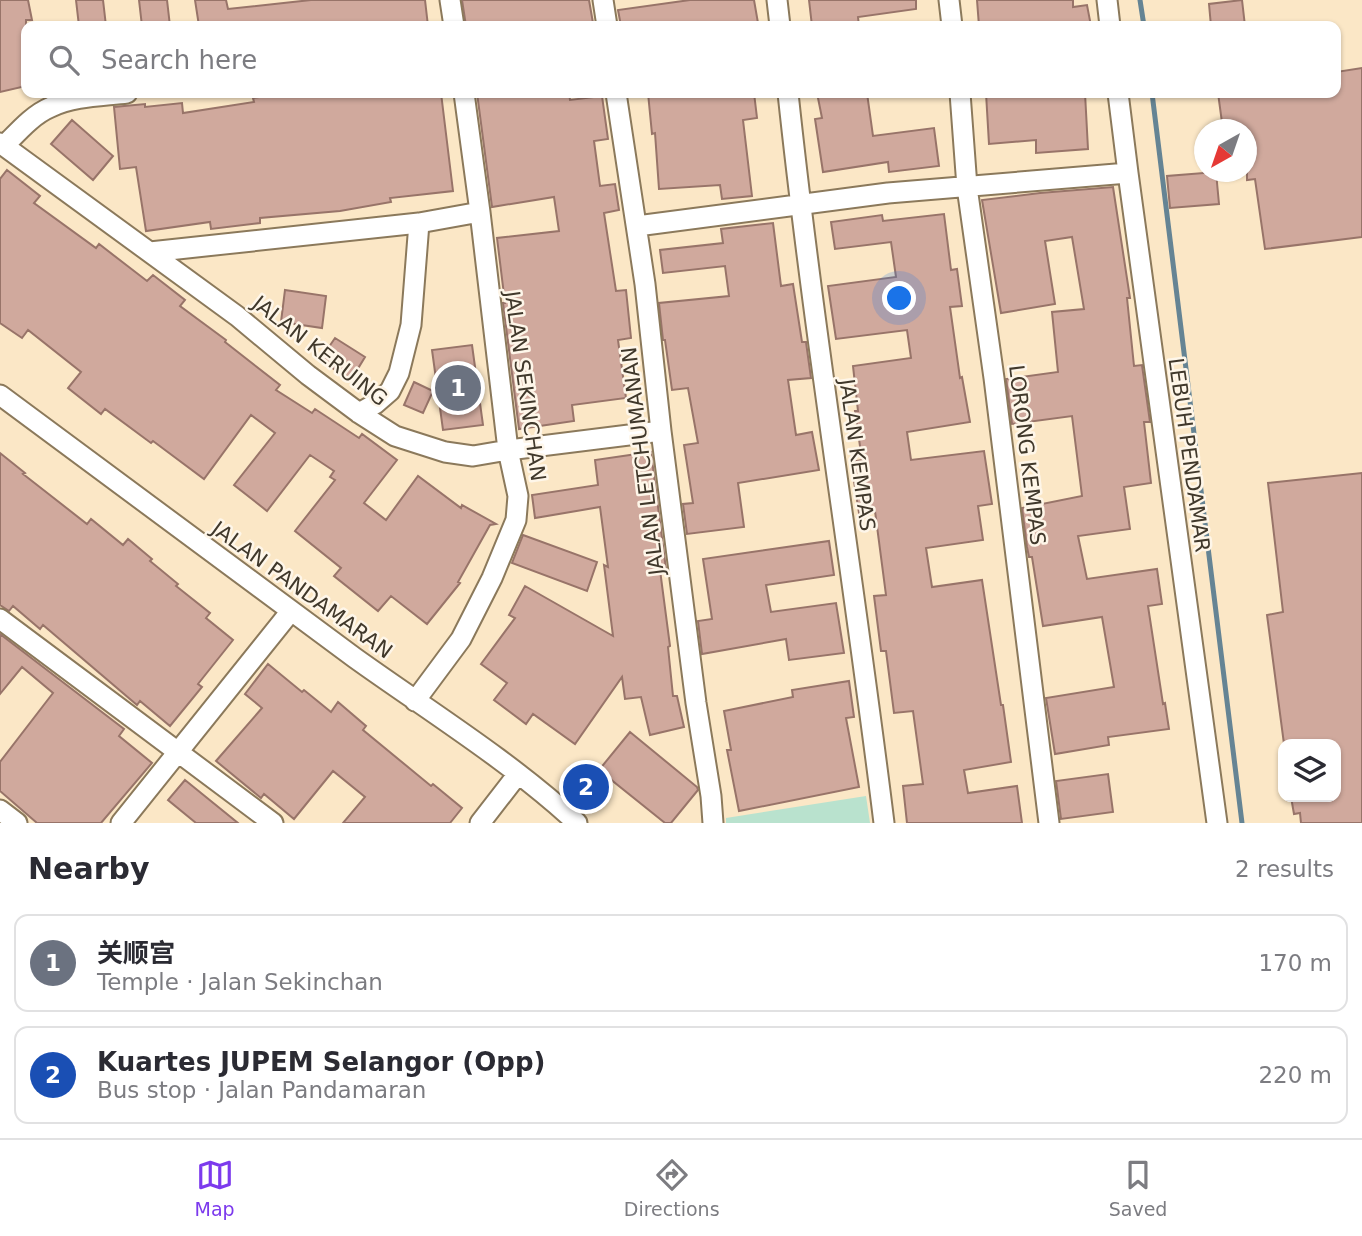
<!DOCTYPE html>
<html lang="en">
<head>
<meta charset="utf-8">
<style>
	:root { --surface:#fff; --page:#f2f2f3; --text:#2b2b33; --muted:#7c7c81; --line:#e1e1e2; --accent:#7c3aed }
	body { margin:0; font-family:"DejaVu Sans","Noto Sans SC",sans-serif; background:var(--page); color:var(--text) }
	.controls { position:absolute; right:21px; bottom:21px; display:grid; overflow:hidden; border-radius:14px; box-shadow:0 2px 5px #0004 }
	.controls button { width:63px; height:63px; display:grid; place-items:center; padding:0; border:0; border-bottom:2px solid var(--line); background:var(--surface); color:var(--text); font:35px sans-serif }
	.compass { position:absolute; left:1194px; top:119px; width:63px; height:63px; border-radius:50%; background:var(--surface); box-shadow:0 2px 5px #0004; rotate:220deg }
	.you { position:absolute; left:900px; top:299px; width:24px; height:24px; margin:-18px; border:5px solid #fff; border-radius:50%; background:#1a73e8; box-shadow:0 0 0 10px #1a73e833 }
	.badge { display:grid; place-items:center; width:46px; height:46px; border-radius:50%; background:var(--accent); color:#fff; font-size:23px; font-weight:700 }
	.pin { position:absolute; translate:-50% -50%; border:4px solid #fff; box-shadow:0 2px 7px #0006 }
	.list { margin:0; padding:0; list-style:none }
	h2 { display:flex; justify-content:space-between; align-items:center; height:91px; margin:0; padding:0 28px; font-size:30px }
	h2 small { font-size:23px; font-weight:400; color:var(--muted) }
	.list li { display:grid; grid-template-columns:46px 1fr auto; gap:21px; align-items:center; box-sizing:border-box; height:98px; margin:0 14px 14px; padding:0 14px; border:2px solid var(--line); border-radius:14px }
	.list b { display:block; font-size:26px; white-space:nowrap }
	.list p { margin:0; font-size:23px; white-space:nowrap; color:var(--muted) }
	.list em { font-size:23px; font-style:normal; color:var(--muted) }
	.icon { flex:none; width:38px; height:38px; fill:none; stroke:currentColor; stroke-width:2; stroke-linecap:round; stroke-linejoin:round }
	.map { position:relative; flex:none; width:1362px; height:823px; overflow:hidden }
	.search { position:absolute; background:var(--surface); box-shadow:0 2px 5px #0004; left:21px; right:21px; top:21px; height:77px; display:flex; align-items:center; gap:18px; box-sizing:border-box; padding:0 24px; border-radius:14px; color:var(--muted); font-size:26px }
	.sheet { height:315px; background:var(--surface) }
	nav { display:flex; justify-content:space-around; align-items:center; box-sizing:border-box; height:98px; border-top:2px solid var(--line); background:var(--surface); font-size:19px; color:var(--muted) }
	nav a { display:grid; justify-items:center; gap:4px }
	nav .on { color:var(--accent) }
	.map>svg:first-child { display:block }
</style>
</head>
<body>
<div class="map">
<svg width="1362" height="823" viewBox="0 0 1362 823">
	<rect width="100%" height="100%" fill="#fbe7c6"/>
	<!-- green -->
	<path fill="#b9e2ce" d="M 866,796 L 870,823 L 726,823 L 726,818 Z"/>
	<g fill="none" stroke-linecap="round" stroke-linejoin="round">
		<!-- stream -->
		<path stroke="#658494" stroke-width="5" d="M 1140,0 L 1144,26
			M 1152,93 L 1242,823"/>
	</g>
	<!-- building -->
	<path fill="#d0a99d" stroke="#987469" stroke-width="2" d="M 0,0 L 28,0 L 32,20 L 26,20 L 26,86 L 0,92 Z
		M 76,0 L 103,0 L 106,26 L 79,26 Z
		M 139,0 L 167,0 L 170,26 L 142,26 Z
		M 195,0 L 226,0 L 228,9 L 311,0 L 425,0 L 428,26 L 199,26 Z
		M 462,0 L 589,0 L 593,23 L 572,26 L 466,26 Z
		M 690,0 L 754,0 L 758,23 L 737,26 L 621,26 L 618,10 Z
		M 809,0 L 916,0 L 916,9 L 858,17 L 859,26 L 812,26 Z
		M 977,0 L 1073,0 L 1073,7 L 1087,5 L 1091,26 L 979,26 Z
		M 1242,0 L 1245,26 L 1211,26 L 1209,4 Z
		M 1362,68 L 1362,237 L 1265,249 L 1255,179 L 1247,180 L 1247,130 L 1223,130 L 1218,93 L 1336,93 L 1336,72 Z
		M 288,93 L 311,93 L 311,96 L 341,93 L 441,93 L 453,191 L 390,198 L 391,202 L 340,211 L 260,218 L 260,223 L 211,229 L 210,222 L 146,231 L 136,167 L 120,169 L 114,107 L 145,104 L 145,107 L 182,103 L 183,113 L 254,102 L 253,98 Z
		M 477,93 L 569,93 L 570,100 L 602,96 L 608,139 L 594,141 L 600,186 L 615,184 L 619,210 L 604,213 L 616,291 L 626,290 L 631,338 L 618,340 L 626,398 L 572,405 L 574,421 L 519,429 L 503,303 L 505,303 L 497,238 L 559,231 L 554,197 L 492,207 Z
		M 648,93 L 754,93 L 757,118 L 743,120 L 752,196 L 722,199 L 720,185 L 659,189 L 655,133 L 652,134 Z
		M 817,93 L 867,93 L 873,136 L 934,128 L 939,166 L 889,172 L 888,162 L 823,172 L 815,119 L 822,118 Z
		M 986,93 L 1023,93 L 1023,95 L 1085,93 L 1088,149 L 1036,153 L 1036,140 L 989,144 Z
		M 72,120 L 113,156 L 93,180 L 51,144 Z
		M 7,170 L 40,196 L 34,203 L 96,248 L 99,244 L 147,281 L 153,275 L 185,300 L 180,306 L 226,340 L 225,342 L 280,385 L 276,390 L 312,413 L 315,409 L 359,438 L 362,434 L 397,460 L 364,503 L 386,520 L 418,476 L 461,508 L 462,505 L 496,524 L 490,525 L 458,582 L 460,583 L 427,624 L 391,596 L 378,611 L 334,576 L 341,568 L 295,531 L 335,480 L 330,477 L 334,471 L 310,455 L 267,511 L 234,485 L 275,433 L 251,415 L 204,479 L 153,441 L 151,443 L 105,409 L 101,414 L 68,388 L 81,372 L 28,330 L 22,338 L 0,323 L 0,179 Z
		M 1216,172 L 1219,204 L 1170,208 L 1167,176 Z
		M 1113,187 L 1130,298 L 1127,298 L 1134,366 L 1142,365 L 1150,422 L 1144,422 L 1151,483 L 1124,487 L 1130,529 L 1078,536 L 1087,579 L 1157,569 L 1162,604 L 1148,606 L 1163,704 L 1165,703 L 1169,729 L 1108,737 L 1109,745 L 1055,754 L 1046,698 L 1114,687 L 1102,617 L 1043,626 L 1032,557 L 1029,557 L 1027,547 L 1022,508 L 1082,496 L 1072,416 L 1012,424 L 1006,379 L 1058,372 L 1052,312 L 1084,309 L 1072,237 L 1045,241 L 1055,304 L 1001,313 L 982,200 L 1040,193 Z
		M 944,214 L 951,270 L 957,269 L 962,306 L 950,307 L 960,378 L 962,377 L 970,422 L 907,432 L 911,460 L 984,451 L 992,504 L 978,506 L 983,540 L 926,548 L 932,587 L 982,580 L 1001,705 L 1003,705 L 1011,762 L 964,770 L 968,793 L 1017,786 L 1022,823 L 907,823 L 903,786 L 923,784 L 913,711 L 894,713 L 886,651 L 881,651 L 874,596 L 886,595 L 875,511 L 859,513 L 851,462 L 862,460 L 855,411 L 858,411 L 853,366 L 911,358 L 907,330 L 836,339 L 828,286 L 896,277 L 891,242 L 835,249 L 831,222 L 882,215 L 883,221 Z
		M 773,223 L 781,286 L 793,284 L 802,342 L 806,342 L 811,378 L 788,380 L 796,435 L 812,432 L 819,470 L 738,483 L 744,527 L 687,534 L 683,504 L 693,503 L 684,445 L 698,443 L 688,388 L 672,390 L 665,340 L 663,340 L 659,303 L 729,296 L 725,266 L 663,273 L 660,250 L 723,243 L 721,229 Z
		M 285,290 L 326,296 L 322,328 L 281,322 Z
		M 335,338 L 365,357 L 351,380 L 320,360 Z
		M 472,345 L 483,425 L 443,430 L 432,350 Z
		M 414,382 L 433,391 L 423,413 L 404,405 Z
		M 651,452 L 666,569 L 660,570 L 670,646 L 668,647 L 673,696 L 677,696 L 684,727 L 650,735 L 641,697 L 625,699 L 622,677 L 575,744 L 533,714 L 526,724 L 494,700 L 507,683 L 481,664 L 515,618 L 509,615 L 525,586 L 613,636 L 604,565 L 608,567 L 600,507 L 535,518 L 532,495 L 598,485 L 595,460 Z
		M 0,453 L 25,473 L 23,474 L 87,524 L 91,519 L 123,545 L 128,539 L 152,559 L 150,561 L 178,584 L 176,586 L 210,613 L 206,618 L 233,640 L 198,684 L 202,687 L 170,726 L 140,701 L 137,705 L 43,625 L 40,629 L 13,606 L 9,611 L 0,605 Z
		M 1362,473 L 1362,823 L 1301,823 L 1300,813 L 1294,814 L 1291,797 L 1336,797 L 1336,744 L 1284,744 L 1267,615 L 1283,612 L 1268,483 Z
		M 523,535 L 597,562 L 587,591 L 512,563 Z
		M 829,541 L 834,575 L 766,585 L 771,612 L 836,603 L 844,653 L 789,660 L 786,639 L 702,654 L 698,621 L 712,619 L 703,559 Z
		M 0,634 L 124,729 L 119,736 L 152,763 L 101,823 L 37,823 L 0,791 L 0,762 L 53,693 L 22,667 L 0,694 Z
		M 268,664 L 302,692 L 304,690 L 331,712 L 338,702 L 366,726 L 363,730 L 431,786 L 433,784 L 462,808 L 450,823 L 343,823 L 365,797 L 333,771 L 294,819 L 264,794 L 261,798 L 216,761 L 262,708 L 245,694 Z
		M 849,681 L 854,717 L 846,718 L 859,787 L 739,811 L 727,750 L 731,750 L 724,711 L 793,697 L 792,690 Z
		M 630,732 L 697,787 L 698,790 L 671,823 L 665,823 L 599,770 Z
		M 1108,774 L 1113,812 L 1061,819 L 1056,781 Z
		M 185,780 L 238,823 L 196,823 L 168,800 Z"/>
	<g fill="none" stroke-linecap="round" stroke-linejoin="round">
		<!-- minor casing -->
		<g stroke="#8b795b" stroke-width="23">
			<path id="minor" d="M 450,0 L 454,26
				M 603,0 L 607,26
				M 777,0 L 780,26
				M 949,0 L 952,26
				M 1107,0 L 1110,26
				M 616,93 L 645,284 L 661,431 L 696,703 L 711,796 L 713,823
				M 788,93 C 814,337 854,579 884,823
				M 960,93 L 967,187 L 994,378 L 1049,823
				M 1118,93 L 1128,173 L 1217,823
				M 0,143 L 237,316 L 308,375 L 359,413 L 395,436 L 445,452 L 473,456 L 508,450 L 661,431
				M 4,146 C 18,132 32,115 51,107 C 73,96 103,96 127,93
				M 637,226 L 888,193 L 1128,173
				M 150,252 L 419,223 L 480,212
				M 0,395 C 118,483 236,571 355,658 C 429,711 510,761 577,823
				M 359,413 L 375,404 L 390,391 L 399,373 L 411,325 L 419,223
				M 0,619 L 273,823
				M 415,701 L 461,639 L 492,578 L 516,520 L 518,496 L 508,450 L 480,212 L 464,93
				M 0,810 L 17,823
				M 121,823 L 291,611
				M 480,823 L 518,774"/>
		</g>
		<!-- minor -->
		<use href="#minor" stroke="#fff" stroke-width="19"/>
	</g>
	<g text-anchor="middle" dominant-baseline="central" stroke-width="5" stroke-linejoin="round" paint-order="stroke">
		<!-- street labels -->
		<g font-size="21" fill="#40382b" stroke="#fef6e9">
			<text transform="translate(320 351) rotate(38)">JALAN KERUING</text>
			<text transform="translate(525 386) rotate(82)">JALAN SEKINCHAN</text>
			<text transform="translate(857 455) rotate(82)">JALAN KEMPAS</text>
			<text transform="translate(1027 455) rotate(83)">LORONG KEMPAS</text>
			<text transform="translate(1189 455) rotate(82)">LEBUH PENDAMAR</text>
			<text transform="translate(643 461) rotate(-97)">JALAN LETCHUMANAN</text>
			<text transform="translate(302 590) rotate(36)">JALAN PANDAMARAN</text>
		</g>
	</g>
</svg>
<div class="controls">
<button><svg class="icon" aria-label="layers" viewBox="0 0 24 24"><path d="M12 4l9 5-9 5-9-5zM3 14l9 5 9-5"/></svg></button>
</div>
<svg class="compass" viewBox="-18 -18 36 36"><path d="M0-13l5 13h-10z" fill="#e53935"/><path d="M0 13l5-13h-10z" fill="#7c7c81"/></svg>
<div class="you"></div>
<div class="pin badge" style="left:458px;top:388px;background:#6b7280">1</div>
<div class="pin badge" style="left:586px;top:787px;background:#1a4fb4">2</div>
<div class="search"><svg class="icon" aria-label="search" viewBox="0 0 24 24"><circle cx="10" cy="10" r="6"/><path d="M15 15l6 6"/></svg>Search here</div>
</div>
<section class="sheet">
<h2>Nearby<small>2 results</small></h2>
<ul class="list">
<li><span class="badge" style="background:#6b7280">1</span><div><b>关顺宫</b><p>Temple · Jalan Sekinchan</p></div><em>170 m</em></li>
<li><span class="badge" style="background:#1a4fb4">2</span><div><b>Kuartes JUPEM Selangor (Opp)</b><p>Bus stop · Jalan Pandamaran</p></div><em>220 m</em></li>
</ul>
</section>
<nav>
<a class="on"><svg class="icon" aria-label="map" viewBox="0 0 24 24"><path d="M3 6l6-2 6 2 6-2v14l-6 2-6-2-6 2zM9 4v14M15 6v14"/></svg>Map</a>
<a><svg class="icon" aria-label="directions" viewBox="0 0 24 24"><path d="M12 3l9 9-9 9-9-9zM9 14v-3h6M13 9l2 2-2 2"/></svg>Directions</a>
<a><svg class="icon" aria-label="saved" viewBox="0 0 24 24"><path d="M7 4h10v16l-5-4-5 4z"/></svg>Saved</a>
</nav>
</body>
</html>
